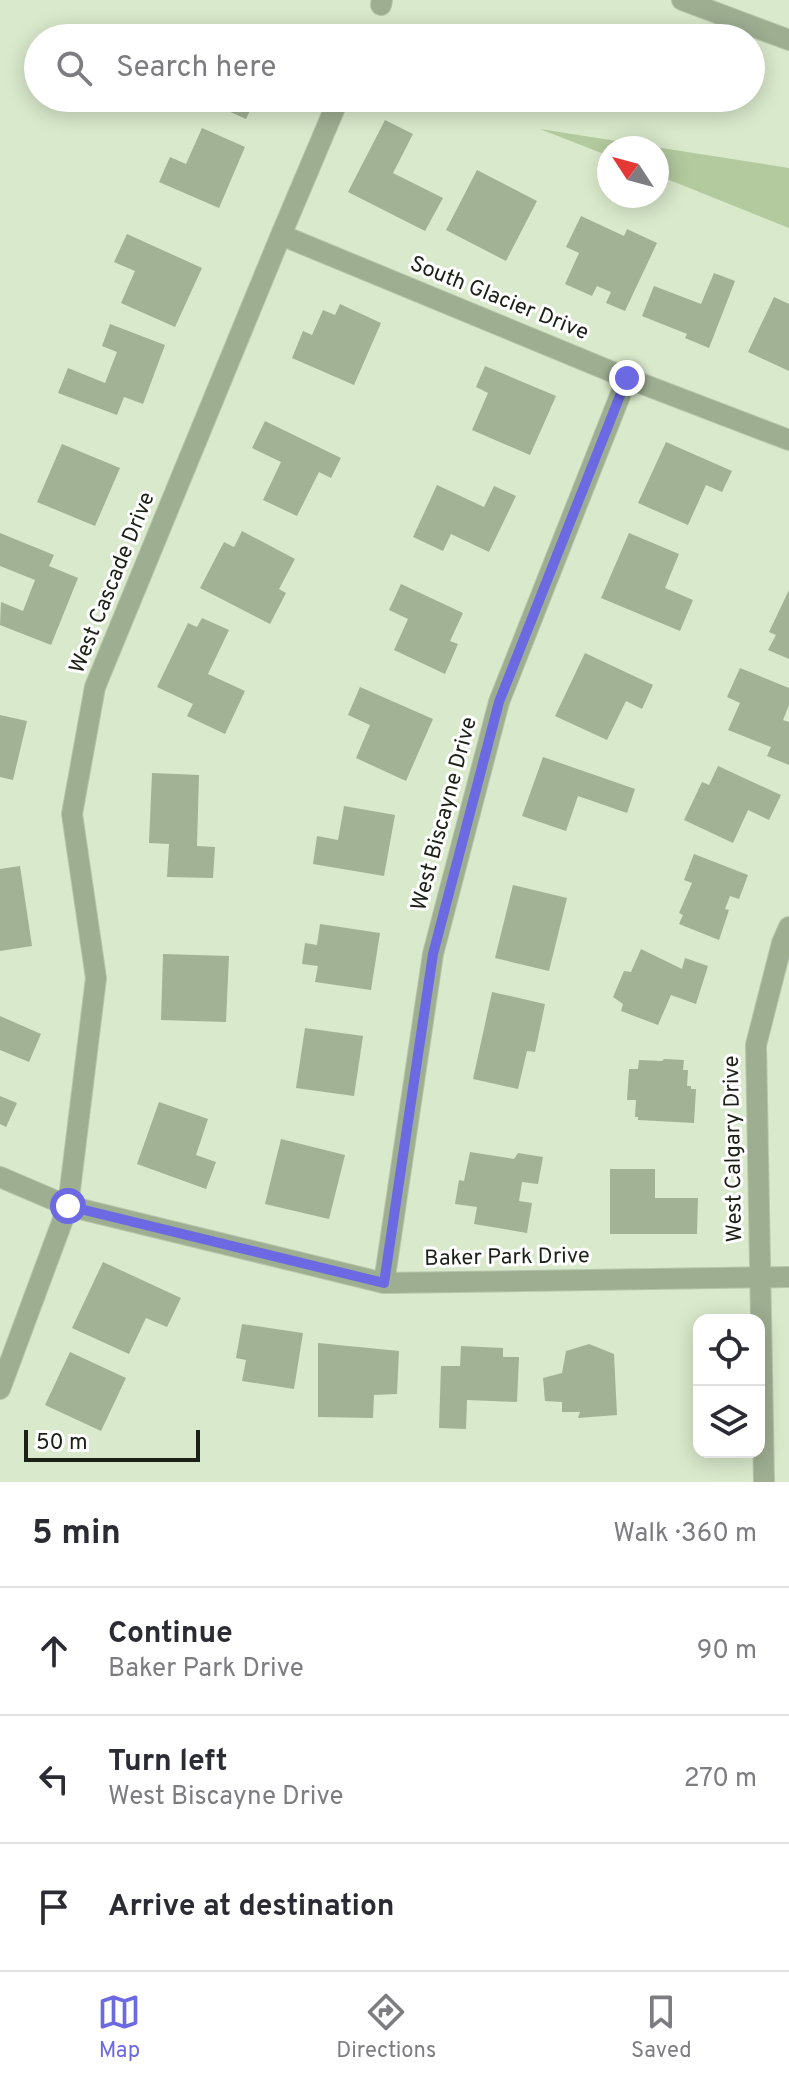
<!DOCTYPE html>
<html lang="en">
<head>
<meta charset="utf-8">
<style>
	:root { --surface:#fff; --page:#f7f7f7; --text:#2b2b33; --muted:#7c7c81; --line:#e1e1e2; --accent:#6c69e3 }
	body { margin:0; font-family:Overpass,sans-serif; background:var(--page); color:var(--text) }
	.controls { position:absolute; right:24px; bottom:24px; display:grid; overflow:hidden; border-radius:16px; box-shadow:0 4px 20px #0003 }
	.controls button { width:72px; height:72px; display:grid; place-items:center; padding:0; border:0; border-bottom:2px solid var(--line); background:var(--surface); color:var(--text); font:40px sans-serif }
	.compass { position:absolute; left:597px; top:136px; width:72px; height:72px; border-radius:50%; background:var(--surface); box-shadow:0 4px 20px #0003; rotate:306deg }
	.scale { position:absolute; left:24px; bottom:20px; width:176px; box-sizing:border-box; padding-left:8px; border:4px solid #1c2117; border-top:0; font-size:22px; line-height:28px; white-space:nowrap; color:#1c2117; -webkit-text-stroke:6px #fff; paint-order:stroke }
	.stop { position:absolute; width:24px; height:24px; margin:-18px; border:6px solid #6c69e3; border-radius:50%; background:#fff }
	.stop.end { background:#6c69e3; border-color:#fff; box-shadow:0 2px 8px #0008 }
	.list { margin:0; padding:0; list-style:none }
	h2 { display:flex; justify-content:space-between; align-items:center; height:104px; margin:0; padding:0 32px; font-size:34px }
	h2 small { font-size:26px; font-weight:400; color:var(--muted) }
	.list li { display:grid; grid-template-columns:52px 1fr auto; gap:24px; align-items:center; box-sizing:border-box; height:128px; padding:0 32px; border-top:2px solid var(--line) }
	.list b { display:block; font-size:30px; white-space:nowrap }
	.list p { margin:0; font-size:26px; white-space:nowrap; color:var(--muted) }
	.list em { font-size:26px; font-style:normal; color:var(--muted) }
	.icon { flex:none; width:44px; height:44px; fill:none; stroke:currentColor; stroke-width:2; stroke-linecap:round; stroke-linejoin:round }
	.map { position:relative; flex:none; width:789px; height:1482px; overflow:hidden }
	.search { position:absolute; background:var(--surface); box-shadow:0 4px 20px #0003; left:24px; right:24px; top:24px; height:88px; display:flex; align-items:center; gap:20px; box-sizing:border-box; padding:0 28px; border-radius:44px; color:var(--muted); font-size:30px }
	.sheet { height:488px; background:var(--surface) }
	nav { display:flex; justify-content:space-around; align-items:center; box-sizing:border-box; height:112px; border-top:2px solid var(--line); background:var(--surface); font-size:22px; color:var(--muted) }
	nav a { display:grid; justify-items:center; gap:4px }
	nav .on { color:var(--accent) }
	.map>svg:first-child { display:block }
</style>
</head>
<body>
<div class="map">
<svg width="789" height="1482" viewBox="0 0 789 1482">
	<rect width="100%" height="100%" fill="#d9e9cb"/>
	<!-- green -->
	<path fill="#b3ca9e" d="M 540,129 L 789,168 L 789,228 L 657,175 L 657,148 L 609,148 L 609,156 Z"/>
	<!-- building -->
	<path fill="#a2b295" d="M 223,28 L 246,38 L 219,38 Z
		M 199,98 L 256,98 L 246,119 Z
		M 385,120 L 413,134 L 393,173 L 443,198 L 425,231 L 348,192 Z
		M 202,128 L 245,147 L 219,208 L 159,182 L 170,157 L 186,164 Z
		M 477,170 L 537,201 L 506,261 L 446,230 Z
		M 581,216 L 624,236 L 627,229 L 657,243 L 625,311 L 606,303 L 611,292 L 597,286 L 592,296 L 565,284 L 579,253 L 566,247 Z
		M 127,234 L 202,268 L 175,327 L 121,303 L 135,271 L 114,262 Z
		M 714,273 L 735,281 L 709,348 L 685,338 L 687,334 L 642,316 L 654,286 L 701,304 Z
		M 774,297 L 789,304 L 789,371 L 748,352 Z
		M 340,304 L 381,323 L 354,385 L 292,358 L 303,331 L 312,335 L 323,310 L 335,315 Z
		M 110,324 L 165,345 L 143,404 L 124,397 L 117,415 L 58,393 L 68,368 L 105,383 L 117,352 L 102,346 Z
		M 485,366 L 556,396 L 530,455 L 472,430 L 488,393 L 476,387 Z
		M 265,421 L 341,458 L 331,478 L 319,472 L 297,516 L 263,500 L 281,462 L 252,448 Z
		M 666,442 L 732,471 L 722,492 L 706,485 L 688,525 L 638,503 Z
		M 62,444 L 120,468 L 95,526 L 37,502 Z
		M 437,485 L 484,507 L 494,486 L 516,496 L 489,552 L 451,534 L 443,551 L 413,537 Z
		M 242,531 L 295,559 L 279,589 L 286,593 L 270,624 L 200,588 L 224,542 L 234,547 Z
		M 0,533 L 54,555 L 49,566 L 78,578 L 51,645 L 0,625 L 1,602 L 23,611 L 35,580 L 0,566 Z
		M 629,533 L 679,554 L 665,588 L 693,600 L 680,631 L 601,598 Z
		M 401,584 L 463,613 L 450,641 L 458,644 L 445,674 L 394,650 L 408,619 L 389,610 Z
		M 789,590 L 789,659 L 768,650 L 776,635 L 769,632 Z
		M 202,618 L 229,630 L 208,674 L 245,691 L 225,734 L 187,716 L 193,704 L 157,687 L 188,623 L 197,627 Z
		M 585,653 L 653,685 L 642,709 L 626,701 L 607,740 L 555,716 Z
		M 740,668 L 789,688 L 789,705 L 783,720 L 789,722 L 789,765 L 767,756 L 771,747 L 728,730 L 740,703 L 727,697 Z
		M 360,687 L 433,719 L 406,781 L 356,758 L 370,725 L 348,715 Z
		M 0,715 L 27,721 L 13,780 L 0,777 Z
		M 543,757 L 635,789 L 627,813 L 578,796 L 566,831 L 522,816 Z
		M 718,766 L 781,795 L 769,820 L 748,810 L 733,843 L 684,820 L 702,782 L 709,785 Z
		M 152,773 L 199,775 L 197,846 L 215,847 L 213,878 L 167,877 L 169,844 L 149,843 Z
		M 344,806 L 395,815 L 384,876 L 313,864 L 317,836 L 338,840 Z
		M 694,854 L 748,875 L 739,899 L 730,896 L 725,909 L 729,910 L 719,940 L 679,924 L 683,915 L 679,913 L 692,883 L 684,880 Z
		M 20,866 L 32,946 L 0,951 L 0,869 Z
		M 513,885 L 567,898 L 549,971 L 495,958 Z
		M 320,924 L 380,933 L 371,990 L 315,982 L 318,966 L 302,964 L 305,943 L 317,945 Z
		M 641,949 L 682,969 L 685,958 L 708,966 L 696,1004 L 671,995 L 658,1025 L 621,1011 L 623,1004 L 613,997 L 624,971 L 631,972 Z
		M 163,954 L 229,956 L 226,1022 L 161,1020 Z
		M 492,992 L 545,1004 L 535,1052 L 527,1051 L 518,1089 L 473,1079 Z
		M 0,1016 L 41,1034 L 29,1062 L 0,1050 Z
		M 305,1028 L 363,1036 L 354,1096 L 296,1088 Z
		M 664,1059 L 684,1060 L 683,1070 L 688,1070 L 687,1086 L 691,1086 L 691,1089 L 696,1089 L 694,1123 L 638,1120 L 638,1117 L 635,1117 L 636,1100 L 627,1100 L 629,1069 L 638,1069 L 639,1060 L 662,1061 Z
		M 0,1096 L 17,1103 L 6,1127 L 0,1124 Z
		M 159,1102 L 208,1119 L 196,1155 L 216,1162 L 206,1189 L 137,1164 Z
		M 281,1139 L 345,1155 L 329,1219 L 265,1204 Z
		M 470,1152 L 514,1159 L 518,1153 L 543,1157 L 538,1184 L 522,1182 L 519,1201 L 532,1203 L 527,1233 L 474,1224 L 477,1207 L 455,1204 L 459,1180 L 464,1181 Z
		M 610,1169 L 655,1169 L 655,1198 L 698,1198 L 697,1234 L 610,1234 Z
		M 103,1262 L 181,1298 L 167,1327 L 146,1318 L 129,1354 L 72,1328 Z
		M 242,1324 L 303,1333 L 294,1389 L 242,1381 L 246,1360 L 236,1358 Z
		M 318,1343 L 399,1351 L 397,1394 L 374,1395 L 373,1418 L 318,1417 Z
		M 589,1344 L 614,1354 L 617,1415 L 578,1418 L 580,1412 L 562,1412 L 562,1402 L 545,1401 L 543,1378 L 562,1373 L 566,1351 Z
		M 461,1346 L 503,1348 L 503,1357 L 519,1357 L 517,1402 L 467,1400 L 466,1429 L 439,1428 L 441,1366 L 460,1366 Z
		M 70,1352 L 126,1378 L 101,1431 L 45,1405 Z"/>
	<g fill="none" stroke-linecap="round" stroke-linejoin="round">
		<!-- minor casing -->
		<g stroke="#b7c5ab" stroke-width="22">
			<path id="minor" d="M 682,0 L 789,40
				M 381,5 L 382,0
				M 281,235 L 627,378 L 789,440
				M 0,1177 L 68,1206 L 384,1283 L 789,1277
				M 384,1283 L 433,954 L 499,702 L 627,378
				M 0,1389 L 68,1206 L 96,978 L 72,814 L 95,687 L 281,235 L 339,98
				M 764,1482 L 756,1045 L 782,943 L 789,927"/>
		</g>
		<!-- minor -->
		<use href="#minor" stroke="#9eae91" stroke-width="20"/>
	</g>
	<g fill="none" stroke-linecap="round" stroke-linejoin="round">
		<!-- route -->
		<path stroke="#6c69e3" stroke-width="10" d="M 68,1206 L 384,1283 L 433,954 L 499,702 L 627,378"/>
	</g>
	<g text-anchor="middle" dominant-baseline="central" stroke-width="6" stroke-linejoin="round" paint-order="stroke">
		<!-- street labels -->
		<g font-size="22" fill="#1c2117" stroke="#fff">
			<text transform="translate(499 299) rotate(22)">South Glacier Drive</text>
			<text transform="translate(113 583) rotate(-68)">West Cascade Drive</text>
			<text transform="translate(445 814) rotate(-75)">West Biscayne Drive</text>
			<text transform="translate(734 1149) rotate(-91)">West Calgary Drive</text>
			<text transform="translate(507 1258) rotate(-1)">Baker Park Drive</text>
		</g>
	</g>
</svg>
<div class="controls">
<button><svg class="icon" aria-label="locate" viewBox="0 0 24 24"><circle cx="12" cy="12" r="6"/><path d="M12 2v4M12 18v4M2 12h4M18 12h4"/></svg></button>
<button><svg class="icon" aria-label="layers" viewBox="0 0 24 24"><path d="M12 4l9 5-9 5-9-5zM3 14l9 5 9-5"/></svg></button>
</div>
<svg class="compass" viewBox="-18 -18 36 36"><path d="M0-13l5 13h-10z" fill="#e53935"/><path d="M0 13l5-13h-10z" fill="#7c7c81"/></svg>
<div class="scale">50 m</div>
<div class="stop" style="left:68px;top:1206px"></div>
<div class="stop end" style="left:627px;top:378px"></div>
<div class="search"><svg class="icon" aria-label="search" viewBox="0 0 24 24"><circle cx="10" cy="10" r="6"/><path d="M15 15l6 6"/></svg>Search here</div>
</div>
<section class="sheet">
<h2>5 min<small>Walk · 360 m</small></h2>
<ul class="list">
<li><svg class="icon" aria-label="ahead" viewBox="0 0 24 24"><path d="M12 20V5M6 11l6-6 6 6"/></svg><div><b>Continue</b><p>Baker Park Drive</p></div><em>90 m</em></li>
<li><svg class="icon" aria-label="left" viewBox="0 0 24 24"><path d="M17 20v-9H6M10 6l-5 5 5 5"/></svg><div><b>Turn left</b><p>West Biscayne Drive</p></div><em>270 m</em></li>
<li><svg class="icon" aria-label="arrive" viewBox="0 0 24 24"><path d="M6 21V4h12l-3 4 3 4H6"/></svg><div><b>Arrive at destination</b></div></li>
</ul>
</section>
<nav>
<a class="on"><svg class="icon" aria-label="map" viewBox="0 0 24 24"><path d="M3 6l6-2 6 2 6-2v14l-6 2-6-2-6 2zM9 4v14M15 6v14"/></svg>Map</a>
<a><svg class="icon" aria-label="directions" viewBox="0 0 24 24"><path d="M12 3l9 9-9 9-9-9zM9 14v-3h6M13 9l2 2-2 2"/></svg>Directions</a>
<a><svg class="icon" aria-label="saved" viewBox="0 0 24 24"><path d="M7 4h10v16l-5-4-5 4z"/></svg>Saved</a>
</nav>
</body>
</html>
